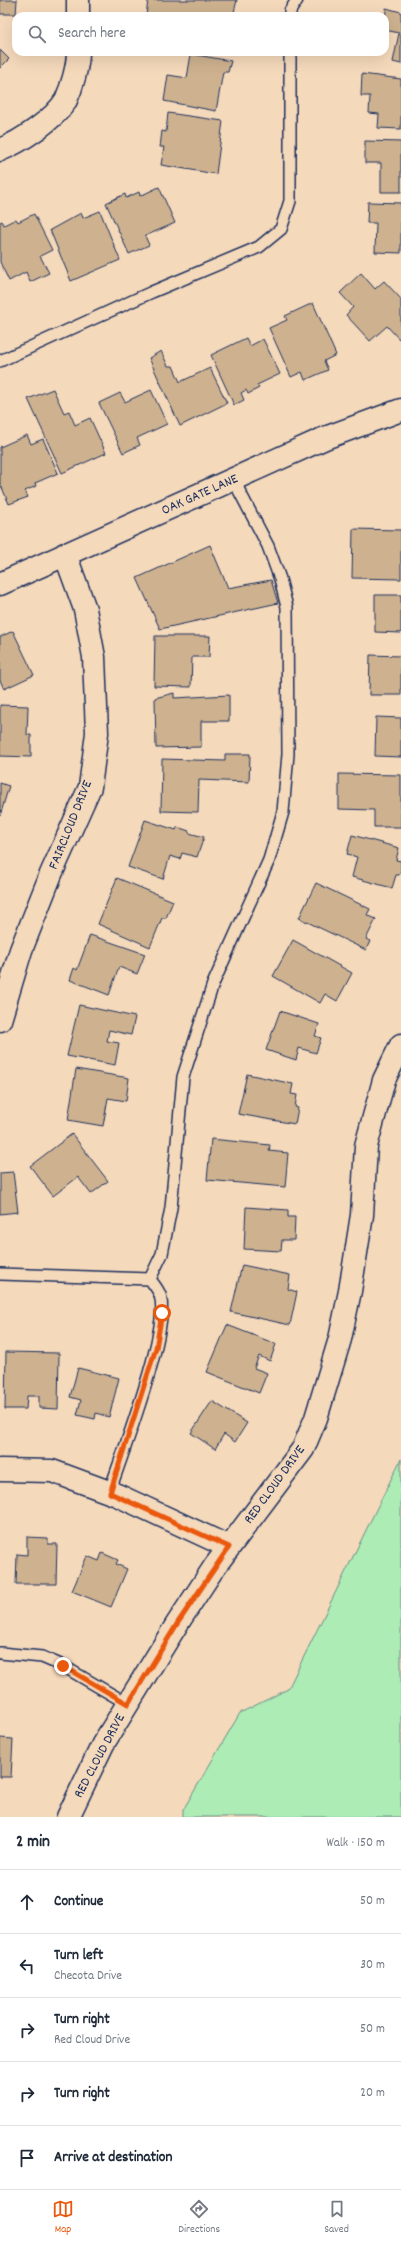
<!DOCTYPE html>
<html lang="en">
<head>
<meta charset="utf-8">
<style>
	:root { --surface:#fff; --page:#f2f2f3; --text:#1f2937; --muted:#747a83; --line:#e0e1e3; --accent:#ea580c }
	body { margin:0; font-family:Dekko,sans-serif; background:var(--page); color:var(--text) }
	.stop { position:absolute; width:12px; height:12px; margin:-9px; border:3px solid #ea580c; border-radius:50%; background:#fff }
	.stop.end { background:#ea580c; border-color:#fff; box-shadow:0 1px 4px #0008 }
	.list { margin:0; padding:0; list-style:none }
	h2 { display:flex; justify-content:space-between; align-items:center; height:52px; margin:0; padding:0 16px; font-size:17px }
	h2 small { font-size:13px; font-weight:400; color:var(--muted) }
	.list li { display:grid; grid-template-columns:26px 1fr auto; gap:12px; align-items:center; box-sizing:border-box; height:64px; padding:0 16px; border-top:1px solid var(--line) }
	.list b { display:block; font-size:15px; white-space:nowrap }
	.list p { margin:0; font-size:13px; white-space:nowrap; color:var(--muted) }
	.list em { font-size:13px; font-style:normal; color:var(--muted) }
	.icon { flex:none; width:22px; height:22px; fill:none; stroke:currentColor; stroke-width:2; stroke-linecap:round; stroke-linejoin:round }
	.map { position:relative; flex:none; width:401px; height:1817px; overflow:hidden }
	.search { position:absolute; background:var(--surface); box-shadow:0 4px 16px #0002; left:12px; right:12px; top:12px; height:44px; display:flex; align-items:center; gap:10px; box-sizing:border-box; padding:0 14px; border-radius:12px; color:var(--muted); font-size:15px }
	.sheet { height:372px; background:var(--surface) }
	nav { display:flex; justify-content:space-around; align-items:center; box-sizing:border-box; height:56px; border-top:1px solid var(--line); background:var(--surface); font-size:11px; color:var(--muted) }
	nav a { display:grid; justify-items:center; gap:2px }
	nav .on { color:var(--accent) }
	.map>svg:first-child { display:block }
</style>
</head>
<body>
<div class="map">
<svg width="401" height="1817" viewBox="0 0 401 1817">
	<rect width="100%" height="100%" fill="#f5d9bb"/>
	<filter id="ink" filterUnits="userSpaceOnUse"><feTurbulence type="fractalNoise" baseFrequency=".025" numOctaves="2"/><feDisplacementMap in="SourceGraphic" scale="8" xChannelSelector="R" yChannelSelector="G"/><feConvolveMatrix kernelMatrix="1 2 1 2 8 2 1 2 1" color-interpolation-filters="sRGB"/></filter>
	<g filter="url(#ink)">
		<!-- green -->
		<path fill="#adecb4" stroke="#648e89" d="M 401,1459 L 401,1817 L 183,1817 L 183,1810 L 240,1713 L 288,1689 Z"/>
		<!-- building -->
		<path fill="#ceb28f" stroke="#1b2f5e" d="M 0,0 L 17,0 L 16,14 L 0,14 Z
			M 148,0 L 237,0 L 233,16 L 146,16 Z
			M 386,8 L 401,12 L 401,64 L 393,62 L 399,33 L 385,30 Z
			M 0,50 L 9,59 L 0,68 Z
			M 191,54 L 231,61 L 228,72 L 223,72 L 216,111 L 164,101 L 168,75 L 187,78 Z
			M 362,74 L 401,79 L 401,129 L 378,128 L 379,114 L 369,113 L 370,96 L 361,96 Z
			M 168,113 L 223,121 L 216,174 L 161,165 L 164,147 L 160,147 L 162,131 L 166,132 Z
			M 365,141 L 401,142 L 401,192 L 381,192 L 381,163 L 365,163 Z
			M 159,187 L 175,223 L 145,236 L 149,245 L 129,254 L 106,203 L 125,194 L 126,198 L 139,192 L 140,196 Z
			M 368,202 L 401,203 L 401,253 L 375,252 L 376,223 L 367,223 Z
			M 100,211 L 120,260 L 71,281 L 50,230 L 81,213 L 83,218 Z
			M 34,214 L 52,250 L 40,256 L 49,273 L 30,282 L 26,272 L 9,281 L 0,262 L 0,222 L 2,221 L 4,225 L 16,219 L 18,222 Z
			M 361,273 L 375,289 L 384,281 L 401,299 L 401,337 L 399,339 L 387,326 L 370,341 L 346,315 L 353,307 L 340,293 Z
			M 313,303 L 336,355 L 324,361 L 328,370 L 305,380 L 302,372 L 291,377 L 269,328 L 287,320 L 285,316 Z
			M 246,338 L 250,346 L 263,339 L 280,374 L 257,385 L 259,388 L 248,394 L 246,390 L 241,393 L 244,400 L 234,405 L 211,355 Z
			M 161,351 L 168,366 L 173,366 L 180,382 L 210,368 L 227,403 L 180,426 L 149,358 Z
			M 53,389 L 64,413 L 69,411 L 75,425 L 90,418 L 106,453 L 62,473 L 28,399 Z
			M 151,390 L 167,424 L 137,438 L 140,445 L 123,453 L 99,403 L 120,393 L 125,402 Z
			M 27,435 L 31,444 L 43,439 L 58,473 L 35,483 L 36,486 L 25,491 L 28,497 L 9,504 L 0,483 L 0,447 Z
			M 353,529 L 401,530 L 401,579 L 352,578 Z
			M 210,545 L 228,588 L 271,580 L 278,603 L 160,629 L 137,578 Z
			M 375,595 L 401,595 L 401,633 L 375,632 Z
			M 13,631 L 34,675 L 4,689 L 0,680 L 0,637 Z
			M 155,636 L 210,636 L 209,657 L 192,657 L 191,687 L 154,686 Z
			M 370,655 L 401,656 L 401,695 L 369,695 Z
			M 174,693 L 174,698 L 229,695 L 229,721 L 201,721 L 201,747 L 156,748 L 155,698 Z
			M 0,705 L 28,706 L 27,735 L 31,735 L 31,757 L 0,756 Z
			M 376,717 L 401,718 L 401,757 L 375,756 Z
			M 225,754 L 250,754 L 249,782 L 199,780 L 198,812 L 161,811 L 162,759 L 225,761 Z
			M 339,774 L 401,775 L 401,827 L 374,827 L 374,810 L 339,809 Z
			M 0,783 L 9,786 L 0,816 Z
			M 145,820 L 176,830 L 177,827 L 189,831 L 189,833 L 204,837 L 197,857 L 182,853 L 180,859 L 170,856 L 163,879 L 128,867 Z
			M 352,835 L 399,848 L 396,860 L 401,861 L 401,870 L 399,875 L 396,875 L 392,888 L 352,877 L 357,857 L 347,854 Z
			M 117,878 L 173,901 L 166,918 L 162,918 L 150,947 L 98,924 Z
			M 316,883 L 370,909 L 367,915 L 376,919 L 366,939 L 370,941 L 366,950 L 299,918 Z
			M 90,935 L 145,954 L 137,974 L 119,967 L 109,995 L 70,980 L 74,968 L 77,970 Z
			M 293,940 L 352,973 L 337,1001 L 325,994 L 320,1003 L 273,976 Z
			M 79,1005 L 135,1017 L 131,1035 L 109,1030 L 107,1041 L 119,1043 L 115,1065 L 67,1056 Z
			M 280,1011 L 319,1024 L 315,1036 L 321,1038 L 316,1053 L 299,1048 L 296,1060 L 266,1050 Z
			M 76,1069 L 129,1078 L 126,1101 L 108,1098 L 103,1126 L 68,1120 Z
			M 247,1074 L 293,1084 L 291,1094 L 297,1095 L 295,1107 L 298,1108 L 295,1124 L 238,1114 Z
			M 72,1134 L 108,1181 L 91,1194 L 78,1177 L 53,1196 L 30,1166 Z
			M 211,1139 L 270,1145 L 269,1151 L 288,1153 L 285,1187 L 207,1180 Z
			M 13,1172 L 18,1212 L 0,1214 L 0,1173 Z
			M 246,1207 L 288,1210 L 288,1217 L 295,1217 L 294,1240 L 282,1240 L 281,1251 L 244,1249 Z
			M 242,1265 L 290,1275 L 288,1289 L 297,1292 L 290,1325 L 231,1312 Z
			M 227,1325 L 276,1344 L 270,1361 L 259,1356 L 254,1368 L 267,1373 L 259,1393 L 207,1372 Z
			M 6,1352 L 59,1353 L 58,1409 L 39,1408 L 39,1396 L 27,1396 L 26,1409 L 5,1409 Z
			M 78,1368 L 119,1378 L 109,1417 L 96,1413 L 95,1419 L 77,1415 L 81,1400 L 70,1397 Z
			M 212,1401 L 247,1423 L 235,1442 L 224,1434 L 215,1449 L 191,1433 Z
			M 27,1537 L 48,1538 L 48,1544 L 57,1544 L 56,1584 L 16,1584 L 17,1554 L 27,1555 Z
			M 102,1553 L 118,1560 L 116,1564 L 127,1569 L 111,1607 L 72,1591 L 87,1556 L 99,1561 Z
			M 0,1738 L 13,1739 L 11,1777 L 0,1777 Z"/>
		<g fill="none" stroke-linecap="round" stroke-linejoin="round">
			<!-- lane casing -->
			<g stroke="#1b2f5e" stroke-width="14">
				<path id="lane" d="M 290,16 L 290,11 L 297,0
					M 0,361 L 152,292 L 259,247 L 281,229 L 290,201 L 290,52
					M 0,1274 L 150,1279 C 153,1284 158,1289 160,1295 C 171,1328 122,1454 109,1493
					M 150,1279 L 162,1254 L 171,1208 L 183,1077 L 213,984 L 269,860 L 283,812 L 288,754 L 287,607 L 280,579 L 268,546 L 234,481
					M 0,1653 L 42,1657 L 63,1666 L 128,1704"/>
			</g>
			<!-- street casing -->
			<g stroke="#1b2f5e" stroke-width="25">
				<path id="street" d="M 78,16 L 78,0
					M 0,150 C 20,142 55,119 66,100 C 72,87 78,66 78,52
					M 0,1020 L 21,950 L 51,874 L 90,787 L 97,733 L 94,657 L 85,609 L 65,554
					M 0,1470 L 52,1471 L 117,1495 L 229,1547
					M 68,1817 L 103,1744 L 177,1624 L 215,1566 L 303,1449 L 316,1418 L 340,1339 L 350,1291 L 362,1215 L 366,1146 L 384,1080 L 401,1045"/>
			</g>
			<!-- secondary casing -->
			<g stroke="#1b2f5e" stroke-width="25">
				<path id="secondary" d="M 0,584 L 325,438 L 401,410"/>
			</g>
			<!-- lane -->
			<use href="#lane" stroke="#f5d9bb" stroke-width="11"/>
			<!-- street -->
			<use href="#street" stroke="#f5d9bb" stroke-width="22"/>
			<!-- secondary -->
			<use href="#secondary" stroke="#f5d9bb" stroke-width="22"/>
		</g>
	</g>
	<g fill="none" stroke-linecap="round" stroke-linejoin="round" filter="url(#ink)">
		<!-- route -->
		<path stroke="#ea580c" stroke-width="5" d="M 63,1666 L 128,1704 L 177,1624 L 229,1547 L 110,1493 L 156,1348 L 162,1313"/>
	</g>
	<g text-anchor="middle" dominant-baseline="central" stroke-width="4" stroke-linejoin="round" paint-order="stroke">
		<!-- street labels -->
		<g font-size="14" fill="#1b2f5e" stroke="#f5d9bb">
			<text transform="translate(200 495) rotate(-24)">OAK GATE LANE</text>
			<text transform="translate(71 825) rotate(-68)">FAIRCLOUD DRIVE</text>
			<text transform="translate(275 1485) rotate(-54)">RED CLOUD DRIVE</text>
			<text transform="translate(100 1756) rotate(-62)">RED CLOUD DRIVE</text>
		</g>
	</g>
</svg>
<div class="stop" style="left:162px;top:1313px"></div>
<div class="stop end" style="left:63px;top:1666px"></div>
<div class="search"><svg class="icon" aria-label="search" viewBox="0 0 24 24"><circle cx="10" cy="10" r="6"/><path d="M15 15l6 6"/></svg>Search here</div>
</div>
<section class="sheet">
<h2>2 min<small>Walk · 150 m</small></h2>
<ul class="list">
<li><svg class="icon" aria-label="ahead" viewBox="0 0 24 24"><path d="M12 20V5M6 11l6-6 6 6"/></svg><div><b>Continue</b></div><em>50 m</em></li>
<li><svg class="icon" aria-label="left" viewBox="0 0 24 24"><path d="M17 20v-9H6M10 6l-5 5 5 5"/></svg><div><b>Turn left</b><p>Checota Drive</p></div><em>30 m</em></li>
<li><svg class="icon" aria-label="right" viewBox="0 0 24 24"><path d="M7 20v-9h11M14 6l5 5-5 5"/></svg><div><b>Turn right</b><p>Red Cloud Drive</p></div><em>50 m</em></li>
<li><svg class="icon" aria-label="right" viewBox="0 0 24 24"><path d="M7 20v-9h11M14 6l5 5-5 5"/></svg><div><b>Turn right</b></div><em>20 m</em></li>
<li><svg class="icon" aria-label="arrive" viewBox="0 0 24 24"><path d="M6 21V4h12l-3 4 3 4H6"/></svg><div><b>Arrive at destination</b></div></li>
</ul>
</section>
<nav>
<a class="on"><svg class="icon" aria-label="map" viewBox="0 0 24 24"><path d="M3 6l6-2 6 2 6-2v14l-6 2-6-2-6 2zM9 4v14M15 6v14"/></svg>Map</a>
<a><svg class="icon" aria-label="directions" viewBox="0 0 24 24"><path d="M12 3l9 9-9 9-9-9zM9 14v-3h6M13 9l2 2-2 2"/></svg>Directions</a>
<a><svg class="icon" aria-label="saved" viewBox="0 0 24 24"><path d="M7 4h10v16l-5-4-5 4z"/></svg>Saved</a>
</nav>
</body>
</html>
